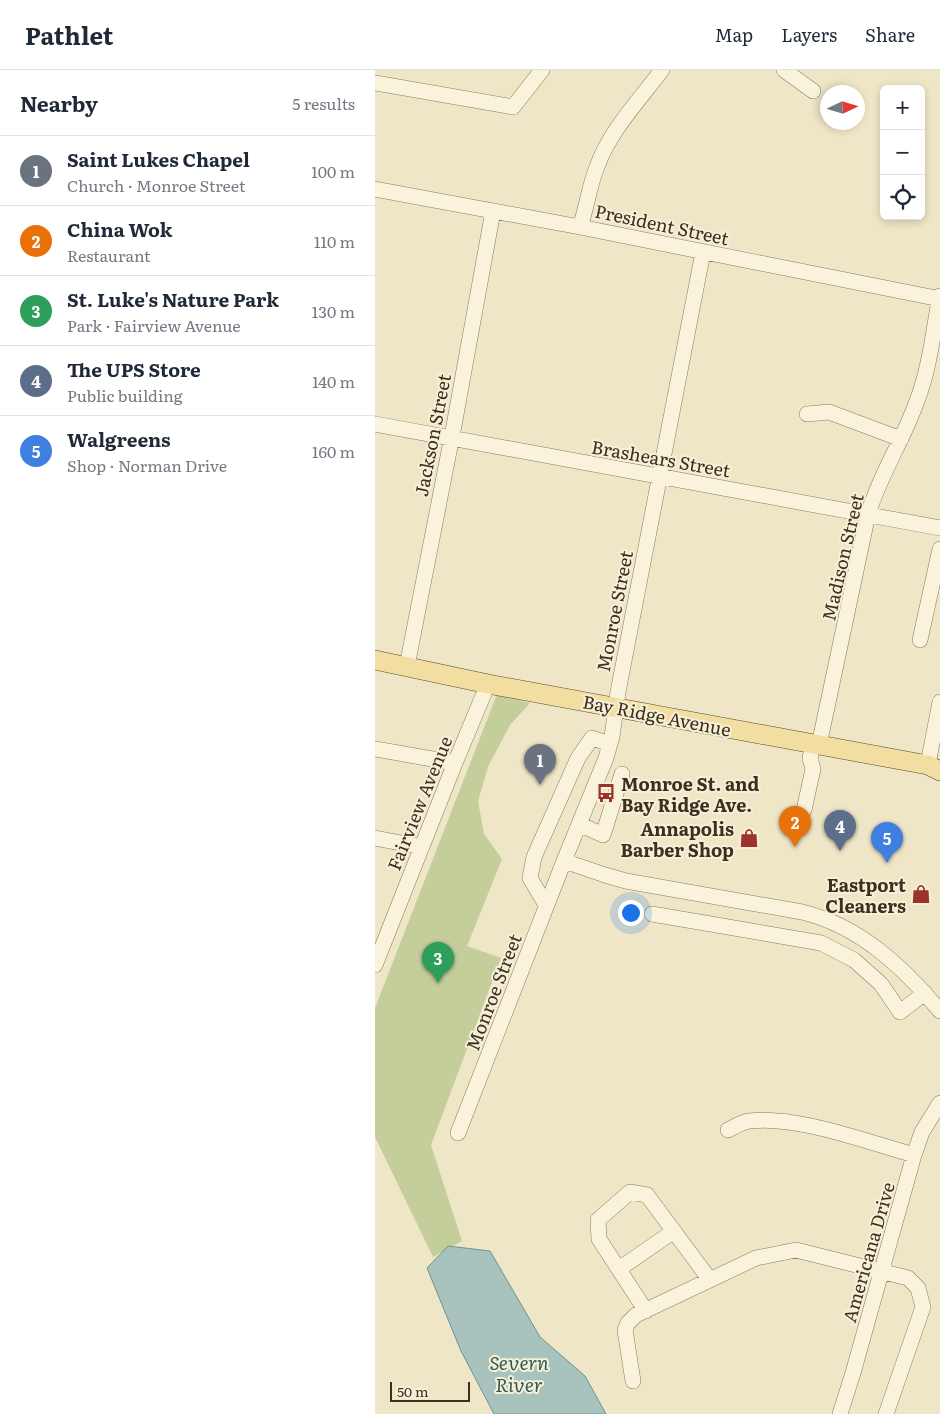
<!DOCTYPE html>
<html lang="en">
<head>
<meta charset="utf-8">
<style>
	:root { --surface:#fff; --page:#f2f2f3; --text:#1f2937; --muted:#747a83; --line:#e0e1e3; --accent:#7c3aed }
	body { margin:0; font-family:Literata,serif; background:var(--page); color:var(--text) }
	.controls { position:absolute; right:15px; top:15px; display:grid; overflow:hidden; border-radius:8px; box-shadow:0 2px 8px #0003 }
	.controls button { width:45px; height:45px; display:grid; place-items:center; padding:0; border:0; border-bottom:1px solid var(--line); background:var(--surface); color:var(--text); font:25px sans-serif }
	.compass { position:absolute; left:445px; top:15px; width:45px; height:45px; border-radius:50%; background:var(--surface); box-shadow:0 2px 8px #0003; rotate:86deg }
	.scale { position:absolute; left:15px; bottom:12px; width:80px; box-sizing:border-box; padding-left:5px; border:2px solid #3c2f20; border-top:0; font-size:14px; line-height:18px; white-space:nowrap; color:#3c2f20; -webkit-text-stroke:4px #f6f0d7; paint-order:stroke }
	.you { position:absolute; left:255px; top:842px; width:18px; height:18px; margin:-12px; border:4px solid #fff; border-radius:50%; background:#1a73e8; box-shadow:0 0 0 8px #1a73e833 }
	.badge { display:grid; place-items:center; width:32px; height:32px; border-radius:50%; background:var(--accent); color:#fff; font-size:16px; font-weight:700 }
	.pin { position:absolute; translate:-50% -41px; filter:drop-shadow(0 1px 2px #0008) }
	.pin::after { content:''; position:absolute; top:26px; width:18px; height:15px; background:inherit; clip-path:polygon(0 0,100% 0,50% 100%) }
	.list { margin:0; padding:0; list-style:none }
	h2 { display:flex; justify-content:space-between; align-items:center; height:65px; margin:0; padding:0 20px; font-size:21px }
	h2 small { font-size:16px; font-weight:400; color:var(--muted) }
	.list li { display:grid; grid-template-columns:32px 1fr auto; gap:15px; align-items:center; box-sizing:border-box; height:70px; padding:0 20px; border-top:1px solid var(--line) }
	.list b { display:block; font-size:19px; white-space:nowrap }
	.list p { margin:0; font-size:16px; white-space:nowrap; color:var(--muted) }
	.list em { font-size:16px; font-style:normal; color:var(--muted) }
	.icon { flex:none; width:28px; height:28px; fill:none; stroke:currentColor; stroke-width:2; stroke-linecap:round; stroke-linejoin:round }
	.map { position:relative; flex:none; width:565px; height:1344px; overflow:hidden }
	header { display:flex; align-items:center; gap:30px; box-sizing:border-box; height:70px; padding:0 25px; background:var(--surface); border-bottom:1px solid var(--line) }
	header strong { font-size:24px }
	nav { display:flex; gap:28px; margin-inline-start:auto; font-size:18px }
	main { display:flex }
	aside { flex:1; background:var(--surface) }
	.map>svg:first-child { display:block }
</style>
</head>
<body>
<header>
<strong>Pathlet</strong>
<nav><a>Map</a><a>Layers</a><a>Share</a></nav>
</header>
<main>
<aside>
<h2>Nearby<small>5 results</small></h2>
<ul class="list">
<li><span class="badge" style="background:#6b7280">1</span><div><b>Saint Lukes Chapel</b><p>Church · Monroe Street</p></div><em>100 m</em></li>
<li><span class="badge" style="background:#e8710a">2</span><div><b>China Wok</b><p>Restaurant</p></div><em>110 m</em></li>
<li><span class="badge" style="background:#2e9e5b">3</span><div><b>St. Luke's Nature Park</b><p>Park · Fairview Avenue</p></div><em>130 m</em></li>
<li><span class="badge" style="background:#5c6f8a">4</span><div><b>The UPS Store</b><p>Public building</p></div><em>140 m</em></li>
<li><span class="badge" style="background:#3f7fe0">5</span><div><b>Walgreens</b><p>Shop · Norman Drive</p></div><em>160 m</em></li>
</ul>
</aside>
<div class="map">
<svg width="565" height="1344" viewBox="0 0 565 1344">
	<rect width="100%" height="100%" fill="#efe6c7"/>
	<!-- green -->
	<path fill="#c4ce9b" d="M 122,624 L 155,633 L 135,655 L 113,697 L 103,731 L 109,764 L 127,789 L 92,876 L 126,888 L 56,1075 L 87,1171 L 58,1187 L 0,1067 L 0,938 Z"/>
	<!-- water -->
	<path fill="#a8c3bd" stroke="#6f928c" d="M 73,1176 L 115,1181 L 165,1267 L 210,1306 L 231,1344 L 119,1344 L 86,1281 L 52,1198 Z"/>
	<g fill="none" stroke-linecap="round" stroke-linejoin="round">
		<!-- minor casing -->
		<g stroke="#8c795c" stroke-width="16">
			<path id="minor" d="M 409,0 L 438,21
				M 0,13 L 138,37 L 167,0
				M 0,119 L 205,157 L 565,229
				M 205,157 C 212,137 214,116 222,97 C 234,62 265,29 287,0
				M 432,344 L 454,342 L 526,369
				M 0,354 L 565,458
				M 545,570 L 565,479
				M 32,596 L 78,361 L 118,141
				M 444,675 L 493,444 C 505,405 528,370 542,331 C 555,297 558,262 565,226
				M 0,679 L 80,693
				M 554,689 L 565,632
				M 429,740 L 438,699 L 435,688 L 438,674
				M 204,754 L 228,765 L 247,704
				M 0,768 L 47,777
				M 189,791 L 230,805 L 251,811 L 427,842 C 485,856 528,897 565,941
				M 171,835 L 155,808 L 159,787 L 203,688 L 217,668 L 235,674
				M 277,844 L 446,873 L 479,890 L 506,914 L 525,942 L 550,923
				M 0,895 L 80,693 L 113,614
				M 353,1060 C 359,1057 367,1052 374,1051 C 422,1045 492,1072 539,1085
				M 83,1063 L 189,791 L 231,688 L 237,667 L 243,622 L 328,182
				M 244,1199 L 299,1161
				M 271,1241 L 224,1169 L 223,1150 L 255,1122 L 272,1125 L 335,1210
				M 258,1311 L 250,1260 L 253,1253 L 261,1245 L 381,1188 L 421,1180 L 533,1208 L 543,1218 L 548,1237 L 511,1344
				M 465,1344 L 478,1303 L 539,1085 L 547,1062 L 565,1033"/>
		</g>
		<!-- major casing -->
		<g stroke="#5a4630" stroke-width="20">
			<path id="major" d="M 0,590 L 113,614 L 553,695 L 565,701"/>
		</g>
		<!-- minor -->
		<use href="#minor" stroke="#f9f3db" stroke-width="15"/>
		<!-- major -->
		<use href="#major" stroke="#f2dea0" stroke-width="19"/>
	</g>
	<!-- icons -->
	<defs>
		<g id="bus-bare" transform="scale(1.5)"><path d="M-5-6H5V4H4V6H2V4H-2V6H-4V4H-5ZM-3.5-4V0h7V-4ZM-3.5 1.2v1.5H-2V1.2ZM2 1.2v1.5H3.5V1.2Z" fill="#9b322b" stroke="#f6f0d7" stroke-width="2.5" paint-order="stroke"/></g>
		<g id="shop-bare" transform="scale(1.5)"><path d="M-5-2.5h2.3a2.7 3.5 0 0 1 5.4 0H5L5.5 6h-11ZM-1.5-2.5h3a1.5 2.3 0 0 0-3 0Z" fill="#9b322b" stroke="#f6f0d7" stroke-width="2.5" paint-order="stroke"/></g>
	</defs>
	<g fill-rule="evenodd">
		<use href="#bus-bare" x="231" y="723"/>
		<use href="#shop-bare" x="374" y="768"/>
		<use href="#shop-bare" x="546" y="824"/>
	</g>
	<g text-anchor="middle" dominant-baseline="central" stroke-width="4" stroke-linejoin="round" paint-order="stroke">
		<!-- street labels -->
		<g font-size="18" fill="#3c2f20" stroke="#f6f0d7">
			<text transform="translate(287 154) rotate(12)">President Street</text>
			<text transform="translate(57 365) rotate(-79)">Jackson Street</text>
			<text transform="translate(286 388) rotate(10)">Brashears Street</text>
			<text transform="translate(467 487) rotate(-77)">Madison Street</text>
			<text transform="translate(239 541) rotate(-79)">Monroe Street</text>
			<text transform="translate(282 645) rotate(11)">Bay Ridge Avenue</text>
			<text transform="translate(44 733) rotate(-68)">Fairview Avenue</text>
			<text transform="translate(118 922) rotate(-69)">Monroe Street</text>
			<text transform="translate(493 1182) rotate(-74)">Americana Drive</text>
		</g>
		<!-- poi labels -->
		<g font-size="18" font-weight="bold" fill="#3c2f20" stroke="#f6f0d7" text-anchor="end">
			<text x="246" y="713" text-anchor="start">Monroe St. and<tspan x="246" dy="21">Bay Ridge Ave.</tspan></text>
			<text x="359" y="758">Annapolis<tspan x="359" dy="21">Barber Shop</tspan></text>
			<text x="531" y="814">Eastport<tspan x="531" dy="21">Cleaners</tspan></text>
		</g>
		<!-- water labels -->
		<g font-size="19" font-style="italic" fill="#2f5b5b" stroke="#f6f0d7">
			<text x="144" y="1292">Severn<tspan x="144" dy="22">River</tspan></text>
		</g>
	</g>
</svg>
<div class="controls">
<button>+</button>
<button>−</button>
<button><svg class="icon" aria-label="locate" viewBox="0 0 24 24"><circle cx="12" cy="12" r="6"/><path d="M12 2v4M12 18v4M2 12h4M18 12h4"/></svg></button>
</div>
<svg class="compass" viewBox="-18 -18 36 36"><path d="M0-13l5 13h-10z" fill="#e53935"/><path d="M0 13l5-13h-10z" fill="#747a83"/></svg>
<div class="scale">50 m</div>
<div class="you"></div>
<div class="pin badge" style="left:165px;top:715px;background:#6b7280">1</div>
<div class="pin badge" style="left:420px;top:777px;background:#e8710a">2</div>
<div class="pin badge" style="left:63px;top:913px;background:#2e9e5b">3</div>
<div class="pin badge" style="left:465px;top:781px;background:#5c6f8a">4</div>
<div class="pin badge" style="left:512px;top:793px;background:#3f7fe0">5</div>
</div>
</main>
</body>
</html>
